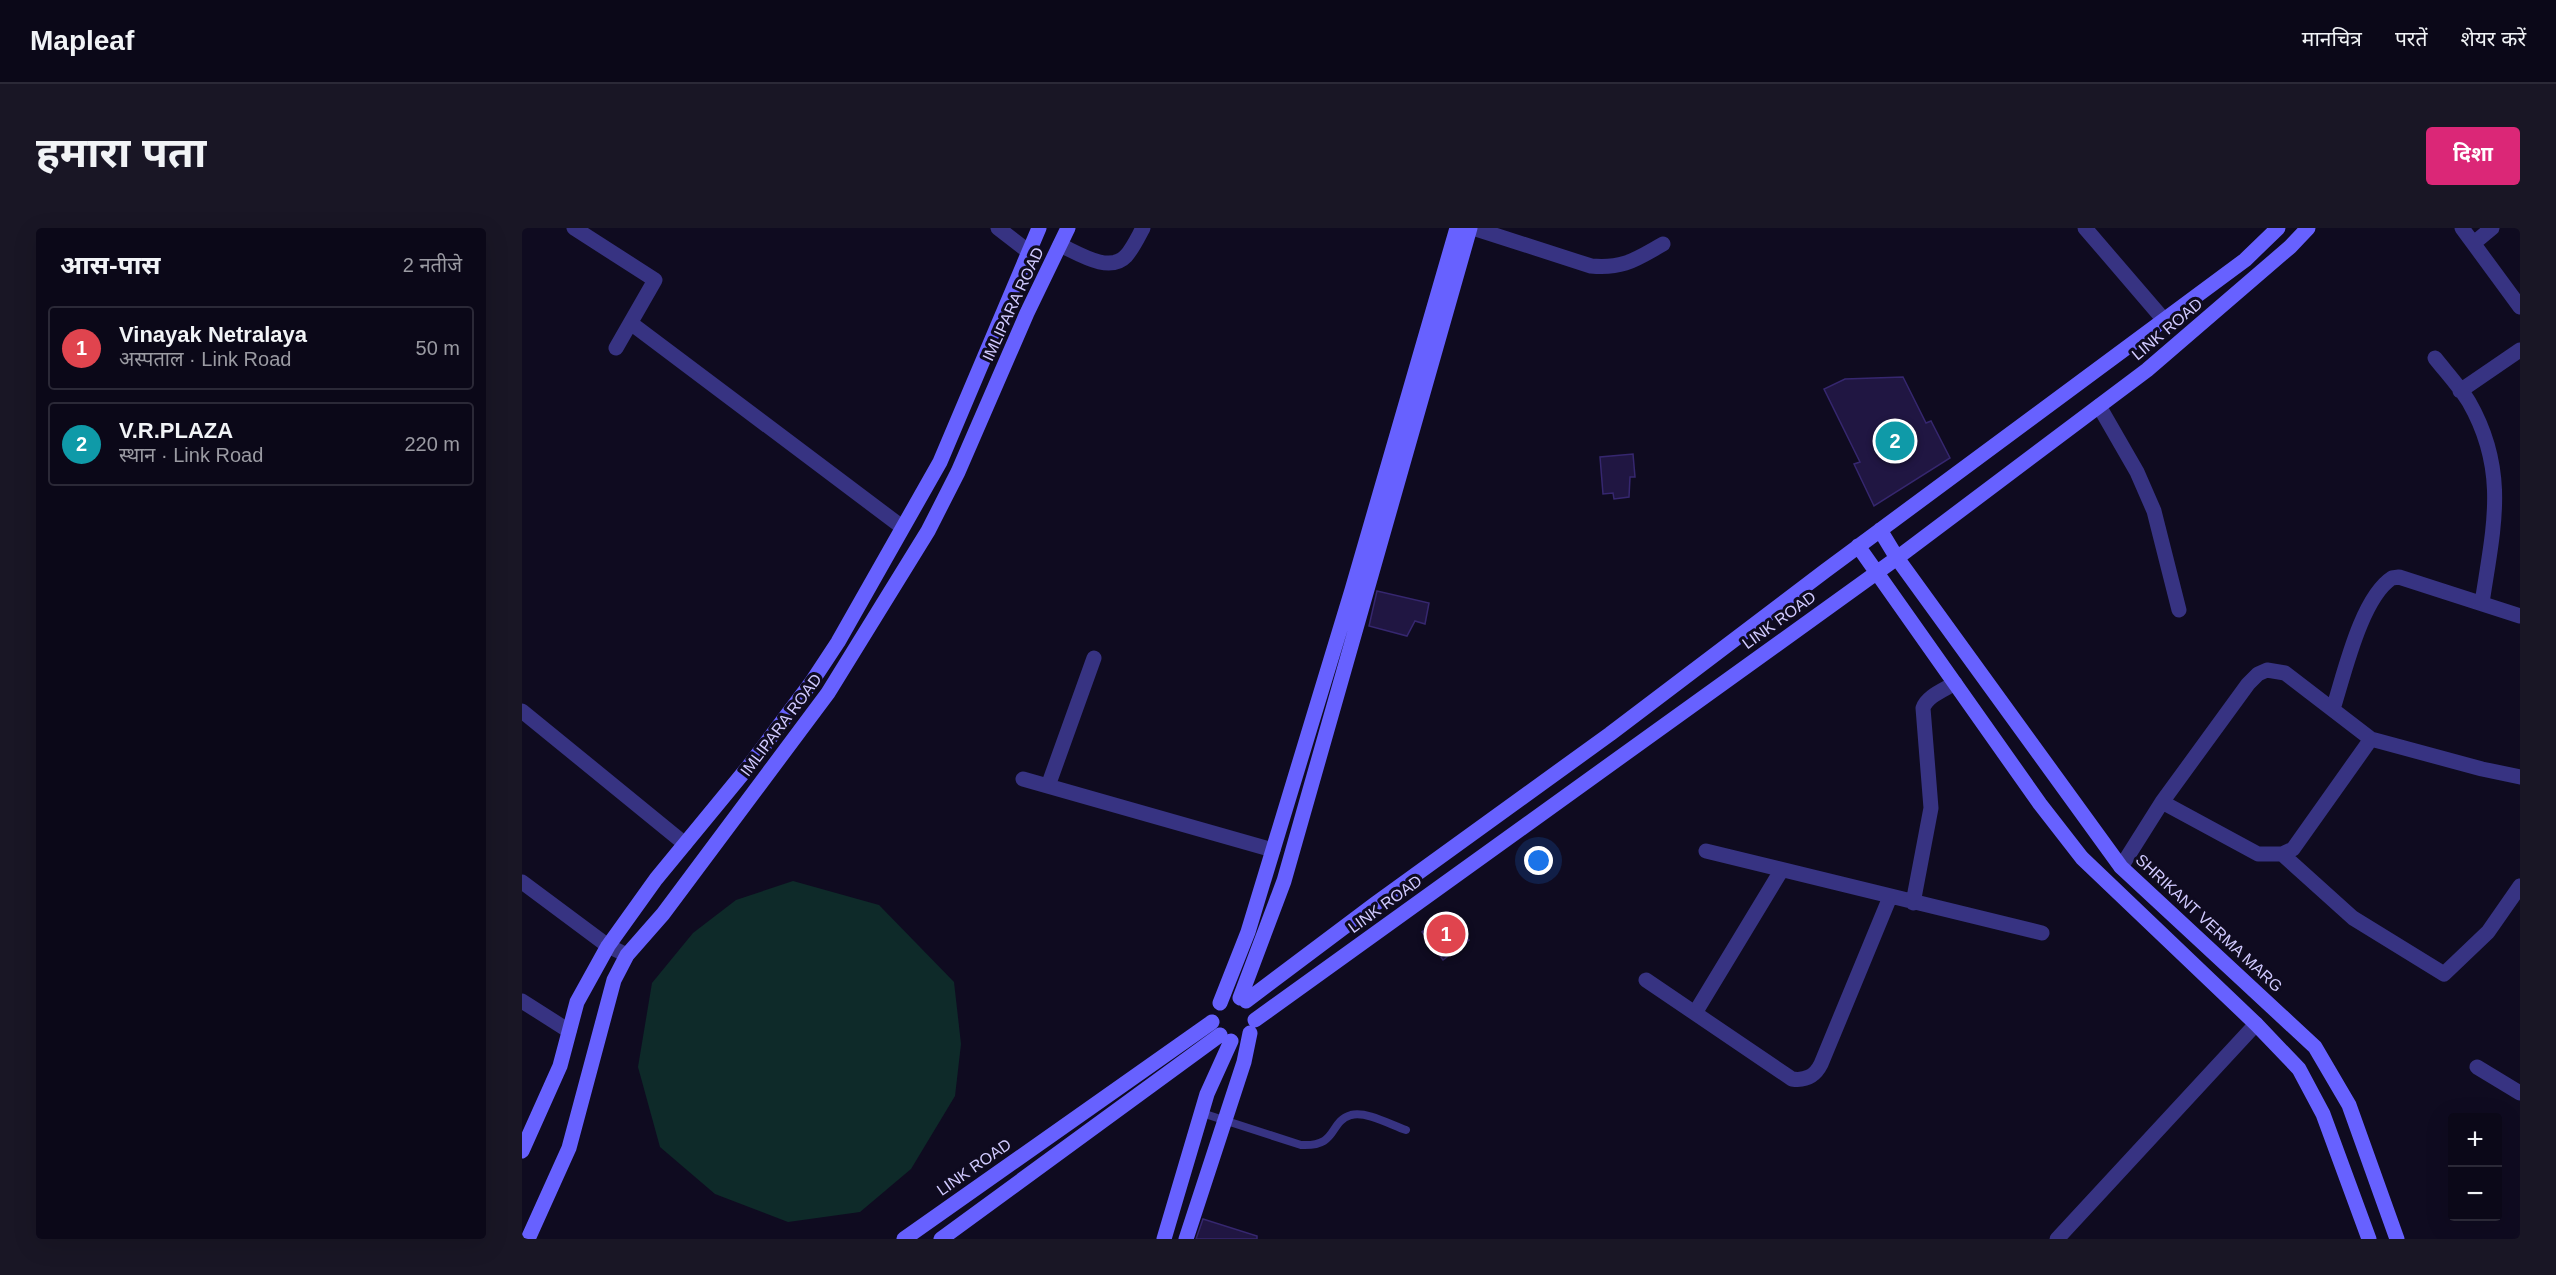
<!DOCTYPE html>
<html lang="hi">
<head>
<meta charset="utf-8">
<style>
	:root { --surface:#0b0818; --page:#191625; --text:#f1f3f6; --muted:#9a9aa2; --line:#2b2937; --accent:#db2777 }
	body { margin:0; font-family:Helvetica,"Noto Sans Devanagari",sans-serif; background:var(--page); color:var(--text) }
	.controls { position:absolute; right:18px; bottom:18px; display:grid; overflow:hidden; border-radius:6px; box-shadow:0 6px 24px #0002 }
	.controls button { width:54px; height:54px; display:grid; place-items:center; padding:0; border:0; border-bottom:2px solid var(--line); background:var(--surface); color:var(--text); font:30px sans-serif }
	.you { position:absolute; left:1017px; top:633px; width:21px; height:21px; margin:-15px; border:4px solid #fff; border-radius:50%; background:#1a73e8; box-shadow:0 0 0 9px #1a73e833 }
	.badge { display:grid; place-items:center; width:39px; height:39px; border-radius:50%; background:var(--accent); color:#fff; font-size:20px; font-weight:700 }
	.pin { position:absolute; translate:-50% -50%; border:3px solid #fff; box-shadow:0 2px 6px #0006 }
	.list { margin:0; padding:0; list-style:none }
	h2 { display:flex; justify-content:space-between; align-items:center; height:78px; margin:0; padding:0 24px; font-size:26px }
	h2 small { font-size:20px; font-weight:400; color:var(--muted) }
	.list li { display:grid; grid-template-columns:39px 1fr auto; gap:18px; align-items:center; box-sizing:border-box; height:84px; margin:0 12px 12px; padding:0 12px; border:2px solid var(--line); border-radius:6px }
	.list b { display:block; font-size:22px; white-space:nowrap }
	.list p { margin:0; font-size:20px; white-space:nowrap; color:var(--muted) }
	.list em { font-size:20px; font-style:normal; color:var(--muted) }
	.map { position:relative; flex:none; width:1998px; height:1011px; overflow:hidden; border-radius:6px }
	header { display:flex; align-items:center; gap:36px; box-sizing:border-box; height:84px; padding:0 30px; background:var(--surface); border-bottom:2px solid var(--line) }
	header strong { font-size:28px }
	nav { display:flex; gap:33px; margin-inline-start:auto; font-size:21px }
	.intro { display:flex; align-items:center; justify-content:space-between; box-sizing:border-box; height:144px; padding:0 36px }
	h1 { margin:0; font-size:42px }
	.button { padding:15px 27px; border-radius:6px; background:var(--accent); color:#fff; font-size:21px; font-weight:700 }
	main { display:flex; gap:36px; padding:0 36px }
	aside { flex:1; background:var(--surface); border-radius:6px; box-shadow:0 6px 24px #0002 }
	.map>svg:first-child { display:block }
</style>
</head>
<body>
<header>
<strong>Mapleaf</strong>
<nav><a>मानचित्र</a><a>परतें</a><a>शेयर करें</a></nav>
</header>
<div class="intro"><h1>हमारा पता</h1><a class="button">दिशा</a></div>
<main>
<aside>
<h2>आस-पास<small>2 नतीजे</small></h2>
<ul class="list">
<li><span class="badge" style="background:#e0444e">1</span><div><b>Vinayak Netralaya</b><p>अस्पताल · Link Road</p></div><em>50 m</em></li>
<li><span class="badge" style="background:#0f9aa8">2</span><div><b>V.R.PLAZA</b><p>स्थान · Link Road</p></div><em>220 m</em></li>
</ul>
</aside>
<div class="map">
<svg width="1998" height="1011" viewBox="0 0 1998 1011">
	<rect width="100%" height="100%" fill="#0f0b20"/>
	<!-- green -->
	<path fill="#0e2a29" d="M 271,653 L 357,677 L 432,754 L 439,816 L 433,868 L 389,941 L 338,984 L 266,994 L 193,966 L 138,919 L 116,839 L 130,755 L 171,705 L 214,672 Z"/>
	<!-- building -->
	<path fill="#201642" stroke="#36276f" stroke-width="1.5" d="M 1381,149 L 1404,195 L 1409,193 L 1428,230 L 1352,278 L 1332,236 L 1338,234 L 1302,161 L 1323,151 Z
		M 1111,226 L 1113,249 L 1108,249 L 1107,269 L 1092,271 L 1091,265 L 1081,266 L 1078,229 Z
		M 855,363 L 907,375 L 903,396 L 893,393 L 885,408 L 847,398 Z
		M 926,684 L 947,712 L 921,732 L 900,704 Z
		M 681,991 L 735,1008 L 735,1011 L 674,1011 Z"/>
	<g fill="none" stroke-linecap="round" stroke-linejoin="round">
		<!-- lane -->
		<path stroke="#373382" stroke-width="8" d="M 680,885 L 779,917 C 817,919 806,894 829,887 C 845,883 869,897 884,902"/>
		<!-- street -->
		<path stroke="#373382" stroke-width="15" d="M 52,0 L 133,52 L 94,120
			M 476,0 L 507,24
			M 951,0 L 1069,38 C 1102,41 1114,31 1141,16
			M 1563,0 L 1642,92
			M 1940,0 L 1998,79
			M 1952,15 L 1970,0
			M 538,17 C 556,25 587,46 604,28 C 611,20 616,9 621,0
			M 110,96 L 380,299
			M 1913,130 C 1924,144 1938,159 1947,174 C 1987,244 1971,301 1960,375
			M 1938,163 L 1998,122
			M 1577,178 L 1615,244 L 1632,283 L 1657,382
			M 1811,481 C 1822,447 1839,370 1870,350 L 1877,349 L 1998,388
			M 0,483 L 163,616
			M 501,551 L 751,622
			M 526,558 L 572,430
			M 1640,574 L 1736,626 L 1760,626 L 1771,621 L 1849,511
			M 1184,623 L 1520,705
			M 1760,626 L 1831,690 L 1922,746 L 1966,704 L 1998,658
			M 1599,639 L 1640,574 L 1726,456 L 1736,446 L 1745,442 L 1763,445 L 1849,511 L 1960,541 L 1998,549
			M 0,654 L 86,718 L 105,727
			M 1391,675 L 1409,580 L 1401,480 C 1405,468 1422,462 1433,455
			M 1124,752 L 1270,851 C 1284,853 1293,848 1299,836 L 1368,669
			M 0,773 L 47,803
			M 1173,785 L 1259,643
			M 1955,839 L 1998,865
			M 1535,1011 L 1734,796"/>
		<!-- secondary -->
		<path stroke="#6761ff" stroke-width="15" d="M 1358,302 L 1375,330 L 1599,639 L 1793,819 L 1827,877 L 1875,1011
			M 1336,318 L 1518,576 L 1560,630 L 1734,796 L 1777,841 L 1801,886 L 1847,1011
			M 718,770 L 762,653 L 948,0
			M 724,773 L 853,676 L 1088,506 L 1303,343 L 1723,32 L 1756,0
			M 698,775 L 726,704 L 830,362 L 935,0
			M 733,792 L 1375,330 L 1625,142 L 1768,19 L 1786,0
			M 0,923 L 38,838 L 55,774 L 86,718 L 134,651 L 227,538 L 289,455 L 316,414 L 418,234 L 517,0
			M 6,1011 L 47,920 L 92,752 L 105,727 L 141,686 L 306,465 L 406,303 L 436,244 L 505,85 L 546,0
			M 382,1011 L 690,794
			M 419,1011 L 698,807
			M 642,1011 L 685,866 L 709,813
			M 664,1011 L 722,834 L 728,805"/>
	</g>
	<g text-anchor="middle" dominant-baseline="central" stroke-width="6" stroke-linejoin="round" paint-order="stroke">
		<!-- street labels -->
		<g font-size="16" fill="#d1caff" stroke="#0f0b20">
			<text transform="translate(491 76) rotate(-65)">IMLIPARA ROAD</text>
			<text transform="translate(1645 101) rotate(-40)">LINK ROAD</text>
			<text transform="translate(1257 392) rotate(-36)">LINK ROAD</text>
			<text transform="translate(259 497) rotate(-53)">IMLIPARA ROAD</text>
			<text transform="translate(863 676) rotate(-36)">LINK ROAD</text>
			<text transform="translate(1687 695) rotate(43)">SHRIKANT VERMA MARG</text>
			<text transform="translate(452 939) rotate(-35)">LINK ROAD</text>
		</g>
	</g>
</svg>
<div class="controls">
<button>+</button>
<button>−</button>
</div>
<div class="you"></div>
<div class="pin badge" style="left:924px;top:706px;background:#e0444e">1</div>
<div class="pin badge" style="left:1373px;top:213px;background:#0f9aa8">2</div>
</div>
</main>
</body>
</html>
